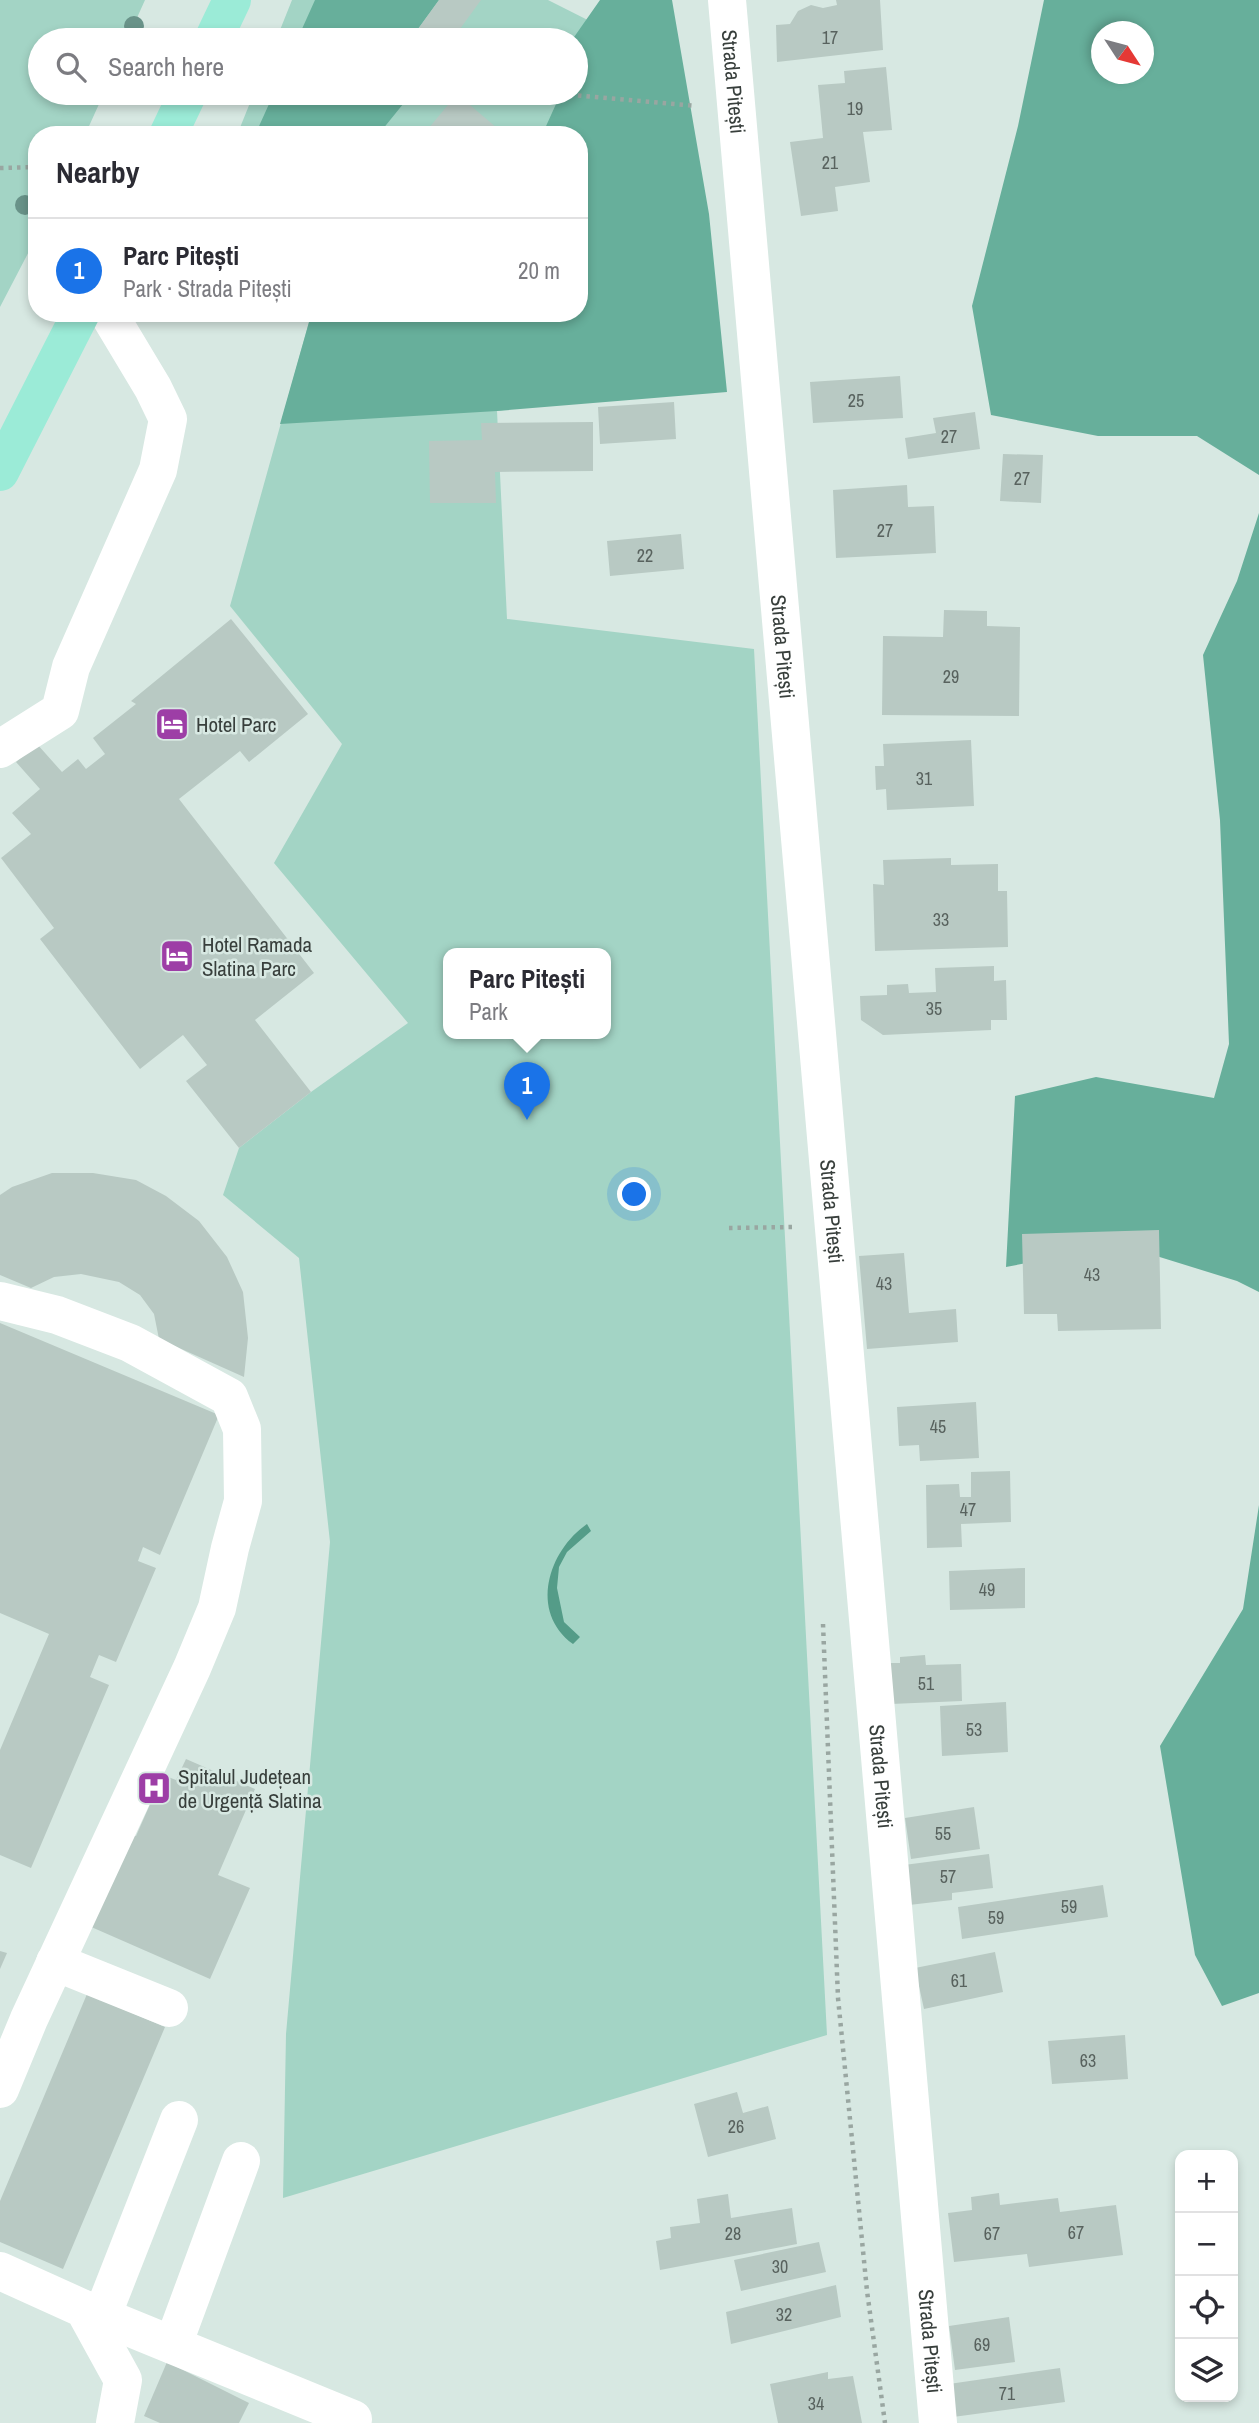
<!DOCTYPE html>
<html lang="en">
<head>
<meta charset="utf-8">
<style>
	:root { --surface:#fff; --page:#f7f7f7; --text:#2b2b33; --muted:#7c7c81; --line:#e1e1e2; --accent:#1a73e8 }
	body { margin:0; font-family:"Archivo Narrow",sans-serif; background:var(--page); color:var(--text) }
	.controls { position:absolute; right:21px; bottom:21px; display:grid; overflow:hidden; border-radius:14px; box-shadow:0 4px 10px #0003 }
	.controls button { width:63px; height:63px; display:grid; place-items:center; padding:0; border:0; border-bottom:2px solid var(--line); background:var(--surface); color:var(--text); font:35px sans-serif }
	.compass { position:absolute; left:1091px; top:21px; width:63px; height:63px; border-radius:50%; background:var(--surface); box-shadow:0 4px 10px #0003; rotate:126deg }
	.you { position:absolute; left:635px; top:1195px; width:24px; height:24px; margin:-18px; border:5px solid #fff; border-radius:50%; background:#1a73e8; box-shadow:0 0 0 10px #1a73e833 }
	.badge { display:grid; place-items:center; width:46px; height:46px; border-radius:50%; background:var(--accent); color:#fff; font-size:23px; font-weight:700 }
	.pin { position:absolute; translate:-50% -58px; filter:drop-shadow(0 2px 4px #0008) }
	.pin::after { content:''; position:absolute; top:37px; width:24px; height:21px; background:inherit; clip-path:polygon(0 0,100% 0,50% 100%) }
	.popup { position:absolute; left:443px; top:948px; width:168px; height:91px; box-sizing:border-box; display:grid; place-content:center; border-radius:14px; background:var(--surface); filter:drop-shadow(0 2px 5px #0005); font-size:23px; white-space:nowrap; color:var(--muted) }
	.popup b { font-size:26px; color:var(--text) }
	.popup::after { content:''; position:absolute; left:50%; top:100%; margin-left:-14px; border:14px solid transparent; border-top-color:var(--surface) }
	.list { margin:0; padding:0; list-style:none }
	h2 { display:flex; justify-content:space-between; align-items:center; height:91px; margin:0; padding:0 28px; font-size:30px }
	h2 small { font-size:23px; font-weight:400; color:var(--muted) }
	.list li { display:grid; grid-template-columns:46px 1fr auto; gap:21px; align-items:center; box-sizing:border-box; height:105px; padding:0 28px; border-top:2px solid var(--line) }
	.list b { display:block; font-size:26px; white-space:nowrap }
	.list p { margin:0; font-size:23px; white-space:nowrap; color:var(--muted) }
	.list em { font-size:23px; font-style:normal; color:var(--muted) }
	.icon { flex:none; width:38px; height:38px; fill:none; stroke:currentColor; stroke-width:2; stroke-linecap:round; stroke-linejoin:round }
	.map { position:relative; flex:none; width:1259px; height:2423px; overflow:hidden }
	.search { position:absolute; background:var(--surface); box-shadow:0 4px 10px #0003; left:28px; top:28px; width:560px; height:77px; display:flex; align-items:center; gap:18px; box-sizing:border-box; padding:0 24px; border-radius:38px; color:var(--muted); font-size:26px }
	.panel { position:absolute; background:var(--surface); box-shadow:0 4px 10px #0003; left:28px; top:126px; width:560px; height:196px; border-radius:28px }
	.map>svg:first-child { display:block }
</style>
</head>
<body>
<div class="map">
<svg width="1259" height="2423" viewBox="0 0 1259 2423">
	<rect width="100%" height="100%" fill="#d7e8e2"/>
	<!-- green -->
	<path fill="#a3d4c5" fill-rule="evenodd" d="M 0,0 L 145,0 L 127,40 L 40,40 L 40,93 L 104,93 L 85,135 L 37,135 L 37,236 L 0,307 Z
		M 292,0 L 548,0 L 669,61 L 719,379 L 497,411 L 507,619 L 754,649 L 827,2035 L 283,2198 L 286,2034 L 330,1542 L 299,1258 L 223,1195 L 239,1148 L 311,1092 L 408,1023 L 274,863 L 342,744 L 230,606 L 311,315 L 310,313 L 579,313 L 579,135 L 237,135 L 254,93 L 576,93 L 576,40 L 276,40 ZM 448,954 L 606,954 L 606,1034 L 448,1034 Z"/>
	<!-- forest -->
	<path fill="#67af9b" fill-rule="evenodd" d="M 315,0 L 439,0 L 410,40 L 297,40 Z
		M 600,0 L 672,0 L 709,214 L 727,392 L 497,411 L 280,424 L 311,315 L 310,313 L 579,313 L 579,135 L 542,135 L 561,93 L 576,93 L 576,40 L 572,40 Z
		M 1044,0 L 1259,0 L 1259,475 L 1197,436 L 1098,436 L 991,415 L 972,306 L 1018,126 ZM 1102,32 L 1144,32 L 1144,74 L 1102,74 Z
		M 274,93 L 412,93 L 378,135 L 255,135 Z
		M 1259,513 L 1259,1292 L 1237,1281 L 1121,1245 L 1006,1267 L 1015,1096 L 1096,1077 L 1214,1098 L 1229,1044 L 1220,820 L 1203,655 L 1237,581 Z
		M 1259,1505 L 1259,1993 L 1222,2006 L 1195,1955 L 1160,1746 L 1243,1609 Z"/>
	<!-- water -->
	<path fill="#549c88" d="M 587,1524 L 591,1531 L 567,1552 L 559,1567 L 557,1588 L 564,1622 L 580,1637 L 573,1644 C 529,1612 548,1551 587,1524 Z"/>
	<!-- building -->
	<path fill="#b8c9c3" d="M 439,0 L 481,0 L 452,40 L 410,40 Z
		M 836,0 L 880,0 L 883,50 L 777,62 L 776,25 L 790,24 L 798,11 L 811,5 L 823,8 L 837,5 Z
		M 886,67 L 892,130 L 863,132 L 870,182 L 835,187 L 838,211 L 801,216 L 790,142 L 823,138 L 818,85 L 845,83 L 844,71 Z
		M 457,94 L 497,128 L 492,135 L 423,135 Z
		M 900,376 L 903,418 L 813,423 L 810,382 Z
		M 674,402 L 676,439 L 600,444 L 598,407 Z
		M 975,412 L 980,449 L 908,459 L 905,438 L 936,433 L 933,418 Z
		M 593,422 L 593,471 L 495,472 L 496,503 L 430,503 L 429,441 L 482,440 L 481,423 Z
		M 1003,454 L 1043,455 L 1041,503 L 1000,501 Z
		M 907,485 L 908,507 L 934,506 L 936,553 L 836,558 L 833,490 Z
		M 681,534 L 684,569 L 610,576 L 607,541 Z
		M 944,610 L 987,611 L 987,626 L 1020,627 L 1019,716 L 882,715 L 883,636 L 943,637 Z
		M 231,619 L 308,714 L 249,762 L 240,751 L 179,799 L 314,973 L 255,1020 L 311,1092 L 239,1148 L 186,1081 L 207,1065 L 183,1035 L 140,1069 L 40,939 L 54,928 L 1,858 L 31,834 L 12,813 L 40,789 L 16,762 L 37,744 L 62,772 L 78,759 L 86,769 L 105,754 L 93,738 L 136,704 L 131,701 Z
		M 971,740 L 974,806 L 887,810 L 886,789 L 876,790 L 875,766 L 884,766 L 883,744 Z
		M 951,858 L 951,865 L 998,864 L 998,891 L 1007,891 L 1008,947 L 875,951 L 873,884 L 884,885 L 883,860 Z
		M 994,966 L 994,981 L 1006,980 L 1007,1020 L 991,1020 L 991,1030 L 883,1035 L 861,1020 L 860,996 L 887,995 L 887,985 L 908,984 L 909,993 L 936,992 L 935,968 Z
		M 52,1173 L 93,1173 L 136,1180 L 166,1196 L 199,1221 L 227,1257 L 243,1292 L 248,1338 L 244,1377 L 159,1339 L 154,1314 L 140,1295 L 119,1282 L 81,1274 L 54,1277 L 31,1288 L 0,1275 L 0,1195 L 12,1187 Z
		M 1159,1230 L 1161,1329 L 1058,1331 L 1057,1314 L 1024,1314 L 1022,1234 Z
		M 904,1253 L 909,1313 L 956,1309 L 958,1342 L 867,1349 L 859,1256 Z
		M 0,1323 L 219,1415 L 160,1555 L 143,1547 L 138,1561 L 156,1568 L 116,1662 L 99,1655 L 90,1677 L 109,1685 L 31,1868 L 0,1855 L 0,1750 L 49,1634 L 0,1613 Z
		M 976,1402 L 979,1458 L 920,1461 L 919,1445 L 899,1446 L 897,1407 Z
		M 1010,1471 L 1011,1522 L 961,1524 L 962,1547 L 927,1548 L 926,1485 L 959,1484 L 960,1497 L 971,1497 L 971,1472 Z
		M 1025,1568 L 1025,1608 L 950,1610 L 949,1571 Z
		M 925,1655 L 926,1665 L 961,1664 L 962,1701 L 891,1704 L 889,1663 L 900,1663 L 900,1657 Z
		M 1006,1702 L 1008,1752 L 942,1756 L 940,1706 Z
		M 186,1759 L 255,1789 L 218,1875 L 250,1888 L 210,1979 L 89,1926 L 129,1835 L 136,1836 L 163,1775 L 176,1780 Z
		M 974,1807 L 980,1849 L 911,1859 L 905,1818 Z
		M 989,1854 L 993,1888 L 952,1893 L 952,1900 L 909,1905 L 904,1865 Z
		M 1103,1885 L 1108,1917 L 962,1939 L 958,1907 Z
		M 0,1951 L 7,1953 L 0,1969 Z
		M 995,1952 L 1003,1992 L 924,2009 L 915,1968 Z
		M 87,1994 L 165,2027 L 63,2269 L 0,2242 L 0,2201 Z
		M 1125,2035 L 1128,2079 L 1052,2084 L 1048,2041 Z
		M 737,2092 L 743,2113 L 768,2106 L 776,2139 L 708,2157 L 694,2104 Z
		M 999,2193 L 1000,2205 L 1058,2198 L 1060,2212 L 1116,2205 L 1123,2255 L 1029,2267 L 1027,2254 L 954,2262 L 948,2213 L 972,2210 L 971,2197 Z
		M 728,2194 L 731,2218 L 792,2208 L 797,2244 L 660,2270 L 656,2241 L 671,2238 L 670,2227 L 700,2223 L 697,2199 Z
		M 819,2242 L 826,2272 L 741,2291 L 734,2260 Z
		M 836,2285 L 841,2317 L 731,2344 L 726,2312 Z
		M 1009,2317 L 1015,2362 L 955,2370 L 949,2326 Z
		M 167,2362 L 249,2403 L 239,2423 L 160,2423 L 144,2416 Z
		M 1060,2368 L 1065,2402 L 953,2417 L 949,2384 Z
		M 828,2372 L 828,2379 L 853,2376 L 862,2423 L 778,2423 L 770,2384 Z"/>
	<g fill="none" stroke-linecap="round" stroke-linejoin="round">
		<!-- path -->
		<path stroke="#99a6a1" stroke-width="4.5" stroke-dasharray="3.5 5" stroke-linecap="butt" d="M 561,94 L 696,106
			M 0,168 L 37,167
			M 729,1228 L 794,1227
			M 823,1624 L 838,1998 L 867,2291 L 885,2423"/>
		<!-- minor -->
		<g stroke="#fff" stroke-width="38">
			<path id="s1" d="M 727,0 L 938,2423"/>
			<path d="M 0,749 L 60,711 L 71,667 L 158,470 L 168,419 L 153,388 L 108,313"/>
			<path d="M 0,1301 L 57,1315 L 130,1343 L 229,1397 L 242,1429 L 243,1501 L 230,1548 L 217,1608 L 192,1668 L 29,2019 L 0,2089"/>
			<path d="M 55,1962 L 169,2008"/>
			<path d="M 0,2271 L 84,2309 L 123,2380 L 115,2423"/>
			<path d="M 84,2309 L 353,2419"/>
			<path d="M 102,2316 L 179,2120"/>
			<path d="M 173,2345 L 241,2161"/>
		</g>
		<!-- major -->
		<path stroke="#9bebd7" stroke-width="38" d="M 213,40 L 232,0
			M 168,135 L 188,93
			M 0,472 L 81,313"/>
	</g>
	<!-- trees -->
	<g fill="#699389">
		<circle cx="134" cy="26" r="10"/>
		<circle cx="25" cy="205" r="10"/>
	</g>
	<!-- icons -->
	<defs>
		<g id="hotel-square" transform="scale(1.75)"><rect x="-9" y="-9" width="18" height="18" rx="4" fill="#9d3ea6" stroke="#d7e8e2"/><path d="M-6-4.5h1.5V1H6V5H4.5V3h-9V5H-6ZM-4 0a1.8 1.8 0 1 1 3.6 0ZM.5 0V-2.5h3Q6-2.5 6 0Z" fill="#fff"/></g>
		<g id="hospital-square" transform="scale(1.75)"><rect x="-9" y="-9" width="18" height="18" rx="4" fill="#9d3ea6" stroke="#d7e8e2"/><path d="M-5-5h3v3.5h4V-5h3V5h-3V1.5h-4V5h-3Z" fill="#fff"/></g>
	</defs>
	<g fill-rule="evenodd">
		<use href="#hotel-square" x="172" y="724"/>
		<use href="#hotel-square" x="177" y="956"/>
		<use href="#hospital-square" x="154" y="1788"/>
	</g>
	<g text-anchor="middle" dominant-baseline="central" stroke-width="5" stroke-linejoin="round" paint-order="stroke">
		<!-- number labels -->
		<g font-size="18" fill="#58625e">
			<text x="830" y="37">17</text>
			<text x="855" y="108">19</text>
			<text x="830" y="162">21</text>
			<text x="856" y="400">25</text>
			<text x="949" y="436">27</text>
			<text x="1022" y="478">27</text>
			<text x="885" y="530">27</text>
			<text x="645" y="555">22</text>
			<text x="951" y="676">29</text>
			<text x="924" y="778">31</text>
			<text x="941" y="919">33</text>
			<text x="934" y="1008">35</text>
			<text x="1092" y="1274">43</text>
			<text x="884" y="1283">43</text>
			<text x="938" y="1426">45</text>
			<text x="968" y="1509">47</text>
			<text x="987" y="1589">49</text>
			<text x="926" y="1683">51</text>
			<text x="974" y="1729">53</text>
			<text x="943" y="1833">55</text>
			<text x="948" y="1876">57</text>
			<text x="1069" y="1906">59</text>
			<text x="996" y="1917">59</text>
			<text x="959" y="1980">61</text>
			<text x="1088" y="2060">63</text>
			<text x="736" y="2126">26</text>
			<text x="1076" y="2232">67</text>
			<text x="733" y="2233">28</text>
			<text x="992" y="2233">67</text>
			<text x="780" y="2266">30</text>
			<text x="784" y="2314">32</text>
			<text x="982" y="2344">69</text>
			<text x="1007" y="2393">71</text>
			<text x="816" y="2403">34</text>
		</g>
		<!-- street labels -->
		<g font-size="21" fill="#383f3c" stroke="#d7e8e2">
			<text stroke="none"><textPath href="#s1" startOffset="82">Strada Pitești</textPath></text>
			<text stroke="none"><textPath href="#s1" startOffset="649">Strada Pitești</textPath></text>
			<text stroke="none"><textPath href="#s1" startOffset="1216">Strada Pitești</textPath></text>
			<text stroke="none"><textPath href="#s1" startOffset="1783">Strada Pitești</textPath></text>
			<text stroke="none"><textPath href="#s1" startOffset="2350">Strada Pitești</textPath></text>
		</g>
		<!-- poi labels -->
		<g font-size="21" fill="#383f3c" stroke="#d7e8e2" text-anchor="start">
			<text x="196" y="724">Hotel Parc</text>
			<text x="202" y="944">Hotel Ramada<tspan x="202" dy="24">Slatina Parc</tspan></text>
			<text x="178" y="1776">Spitalul Județean<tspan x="178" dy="24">de Urgență Slatina</tspan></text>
		</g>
	</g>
</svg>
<div class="controls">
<button>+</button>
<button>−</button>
<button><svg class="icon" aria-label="locate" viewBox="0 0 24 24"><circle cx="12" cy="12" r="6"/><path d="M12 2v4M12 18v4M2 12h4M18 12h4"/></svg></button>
<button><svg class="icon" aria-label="layers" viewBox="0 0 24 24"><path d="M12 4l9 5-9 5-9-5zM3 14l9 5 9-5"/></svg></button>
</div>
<svg class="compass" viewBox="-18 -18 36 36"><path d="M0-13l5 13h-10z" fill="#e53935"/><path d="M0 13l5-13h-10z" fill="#7c7c81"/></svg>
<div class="you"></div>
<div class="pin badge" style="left:527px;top:1120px">1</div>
<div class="popup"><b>Parc Pitești</b>Park</div>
<div class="search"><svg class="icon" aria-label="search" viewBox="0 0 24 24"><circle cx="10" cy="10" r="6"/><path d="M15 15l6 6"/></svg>Search here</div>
<section class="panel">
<h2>Nearby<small></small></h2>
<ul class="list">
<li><span class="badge">1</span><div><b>Parc Pitești</b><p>Park · Strada Pitești</p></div><em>20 m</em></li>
</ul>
</section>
</div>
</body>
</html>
